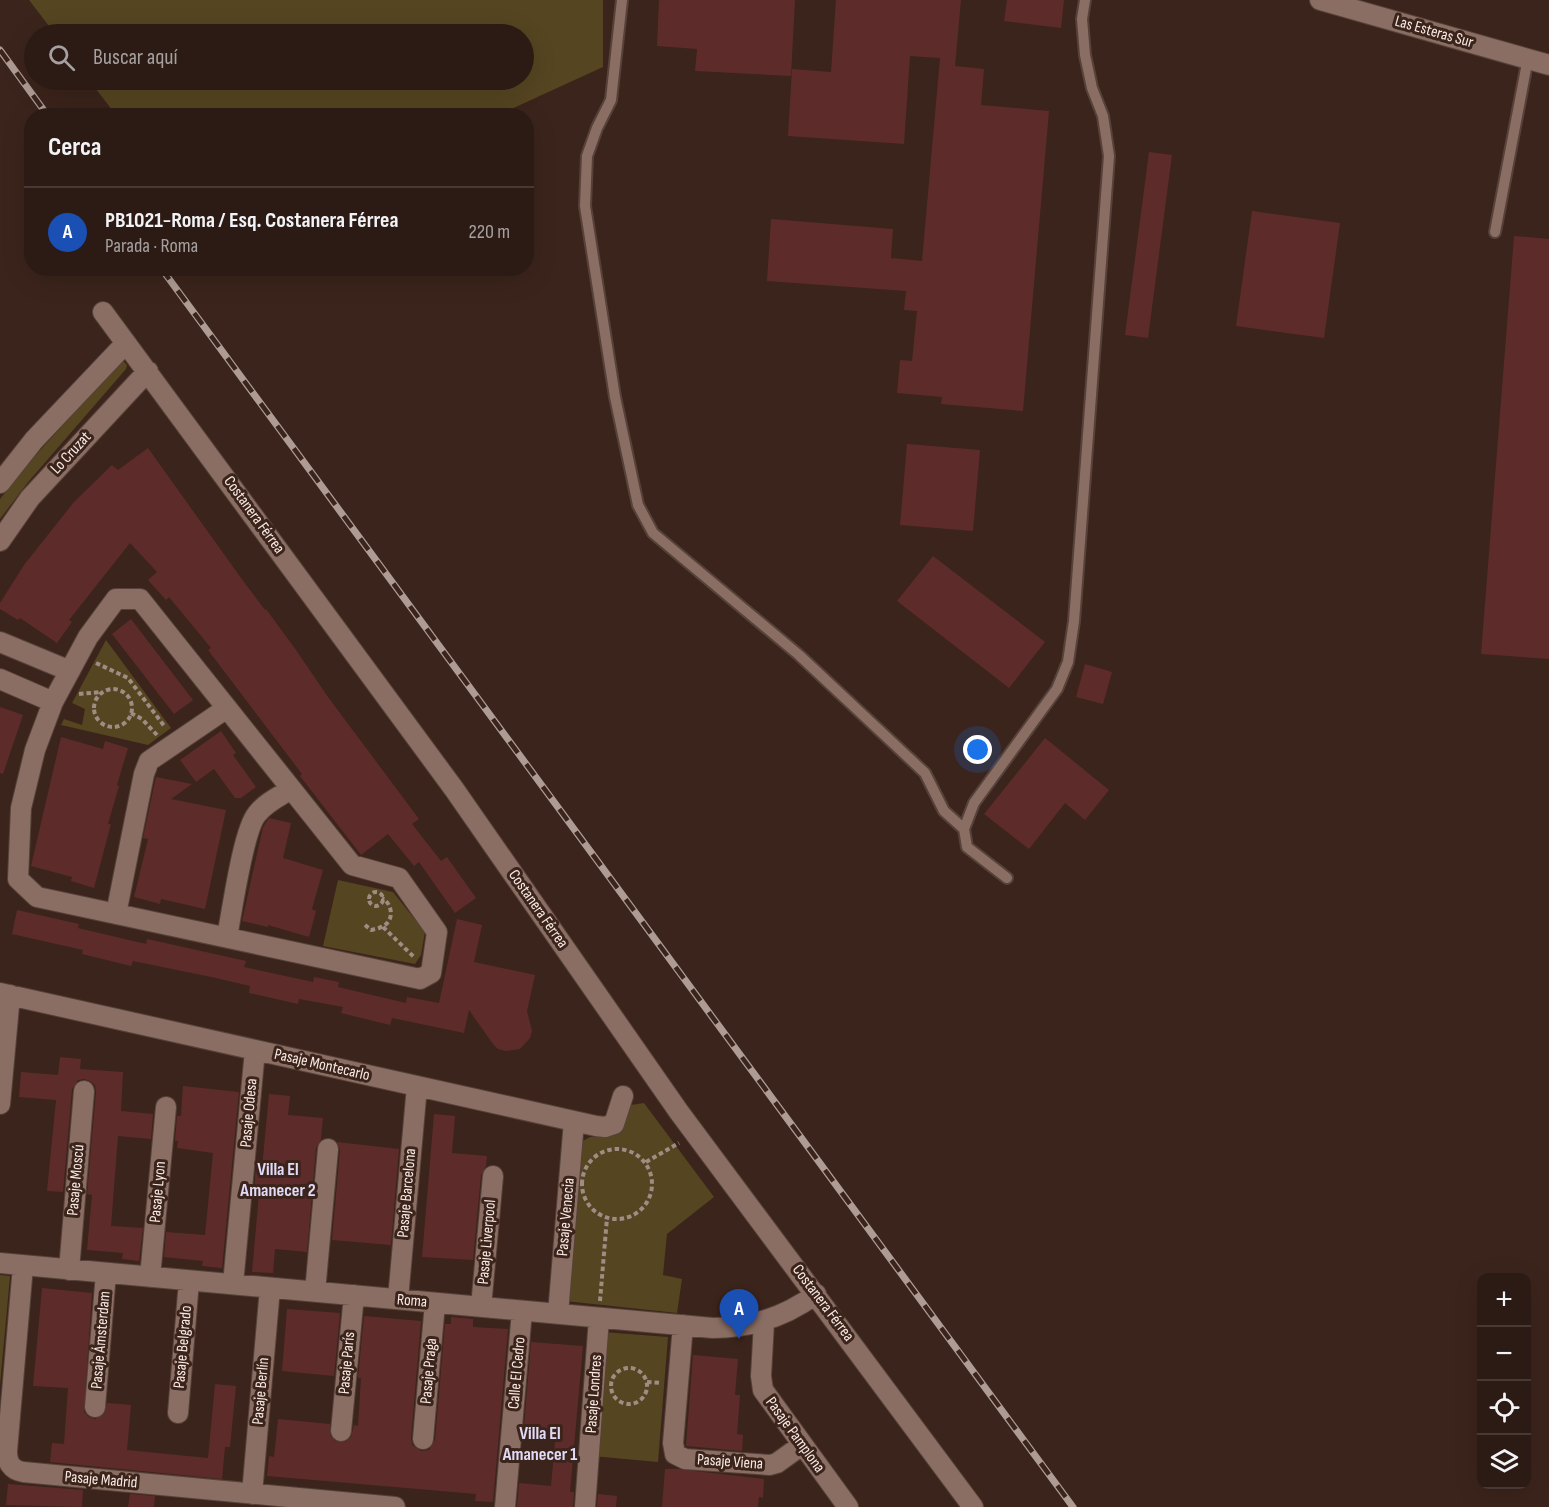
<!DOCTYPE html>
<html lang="es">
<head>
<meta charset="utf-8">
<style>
	:root { --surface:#2c1b14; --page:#34241d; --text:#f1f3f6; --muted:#a6a1a0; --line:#483934; --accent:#b45309 }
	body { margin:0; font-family:"Sofia Sans Condensed",sans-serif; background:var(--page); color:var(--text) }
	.controls { position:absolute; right:18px; bottom:18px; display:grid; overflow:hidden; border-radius:12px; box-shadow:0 6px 24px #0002 }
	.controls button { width:54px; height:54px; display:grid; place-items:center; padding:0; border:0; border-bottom:2px solid var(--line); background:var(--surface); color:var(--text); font:30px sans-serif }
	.you { position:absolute; left:978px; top:750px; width:21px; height:21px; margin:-15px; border:4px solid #fff; border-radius:50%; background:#1a73e8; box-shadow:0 0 0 9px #1a73e833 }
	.badge { display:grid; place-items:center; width:39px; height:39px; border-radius:50%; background:var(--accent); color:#fff; font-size:20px; font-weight:700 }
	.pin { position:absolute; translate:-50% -50px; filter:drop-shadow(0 2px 3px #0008) }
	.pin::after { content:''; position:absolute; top:32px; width:21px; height:18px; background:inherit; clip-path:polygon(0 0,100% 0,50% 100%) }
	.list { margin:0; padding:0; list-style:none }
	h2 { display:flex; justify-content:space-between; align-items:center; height:78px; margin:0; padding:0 24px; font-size:26px }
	h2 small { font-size:20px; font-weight:400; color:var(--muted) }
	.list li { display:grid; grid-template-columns:39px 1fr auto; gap:18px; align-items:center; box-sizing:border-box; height:90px; padding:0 24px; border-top:2px solid var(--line) }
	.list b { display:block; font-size:22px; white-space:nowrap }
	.list p { margin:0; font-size:20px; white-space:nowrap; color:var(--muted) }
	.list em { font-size:20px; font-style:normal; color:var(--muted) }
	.icon { flex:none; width:33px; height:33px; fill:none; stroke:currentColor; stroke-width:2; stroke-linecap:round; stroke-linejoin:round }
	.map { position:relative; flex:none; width:1549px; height:1507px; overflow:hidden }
	.search { position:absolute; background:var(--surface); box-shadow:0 6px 24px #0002; left:24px; top:24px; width:510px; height:66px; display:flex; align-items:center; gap:15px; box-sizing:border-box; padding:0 21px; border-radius:33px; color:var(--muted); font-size:22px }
	.panel { position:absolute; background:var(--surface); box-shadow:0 6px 24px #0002; left:24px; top:108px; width:510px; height:168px; border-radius:24px }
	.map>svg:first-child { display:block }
</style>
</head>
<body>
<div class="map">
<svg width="1549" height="1507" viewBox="0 0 1549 1507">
	<rect width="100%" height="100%" fill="#3b241b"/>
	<!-- green -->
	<path fill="#554521" d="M 29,0 L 603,0 L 603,67 L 498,115 L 116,115 L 89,80 L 524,80 L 524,34 L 55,34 Z
		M 122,360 L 127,365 L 126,369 L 29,481 L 0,519 L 0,499 L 34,457 Z
		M 106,640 L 171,728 L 148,745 L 61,725 L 64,719 L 82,725 L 85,709 L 72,703 Z
		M 338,880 L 393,892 L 425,932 L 421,955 L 415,964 L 323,946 Z
		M 644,1103 L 714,1197 L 667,1234 L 663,1275 L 682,1279 L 677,1313 L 565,1301 L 581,1142 L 590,1137 L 610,1137 L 624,1106 Z
		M 0,1275 L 10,1276 L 0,1385 Z
		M 603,1332 L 668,1337 L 658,1462 L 592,1456 Z"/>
	<!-- building -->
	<path fill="#5e2b2b" d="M 659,0 L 795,0 L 791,76 L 695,71 L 697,49 L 657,46 Z
		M 836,0 L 961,0 L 955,66 L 984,69 L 981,105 L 1049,111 L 1023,411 L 941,404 L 942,397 L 897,393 L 900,360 L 912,361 L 917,311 L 904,310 L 906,291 L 767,281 L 771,219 L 893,229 L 891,258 L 922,261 L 940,58 L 910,56 L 904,144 L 788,136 L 792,69 L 831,72 Z
		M 1007,0 L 1064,0 L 1061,28 L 1004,21 Z
		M 1149,152 L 1172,155 L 1148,338 L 1125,335 Z
		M 1252,211 L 1340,223 L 1324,338 L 1236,326 Z
		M 1514,236 L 1549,239 L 1549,659 L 1481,654 Z
		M 907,444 L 980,450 L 973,531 L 900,525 Z
		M 148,448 L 241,578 L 265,610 L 266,609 L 296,650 L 328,697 L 419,819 L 412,824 L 441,861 L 447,857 L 476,898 L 455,913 L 419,862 L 414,866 L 388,834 L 361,855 L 300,776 L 302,774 L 208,650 L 211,648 L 169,597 L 166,600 L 148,580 L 157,572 L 130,543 L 69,620 L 72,622 L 57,643 L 20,618 L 18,620 L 0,609 L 0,603 L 24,565 L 74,502 L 112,465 L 118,470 Z
		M 933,556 L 1045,642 L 1009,688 L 897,601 Z
		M 131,619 L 193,700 L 174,714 L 112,634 Z
		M 1085,664 L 1112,672 L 1103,704 L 1076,697 Z
		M 0,707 L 23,715 L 3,774 L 0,773 Z
		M 221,731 L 236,753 L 233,755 L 256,787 L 241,798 L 235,798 L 214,769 L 196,782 L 180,760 Z
		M 61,737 L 103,749 L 105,741 L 128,748 L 117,785 L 119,786 L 108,824 L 111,824 L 94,888 L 71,881 L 72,877 L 31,866 Z
		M 1045,738 L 1109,790 L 1085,820 L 1065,803 L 1029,849 L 984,814 Z
		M 156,777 L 192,784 L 171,799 L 226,810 L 205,909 L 161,899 L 160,904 L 134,897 L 148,839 L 143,838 Z
		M 269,818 L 291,823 L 283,858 L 323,870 L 312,909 L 316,911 L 309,937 L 268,925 L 268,927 L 242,921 L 263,827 Z
		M 17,910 L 79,924 L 78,928 L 146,944 L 147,939 L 246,961 L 244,967 L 313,982 L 314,977 L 339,982 L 338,987 L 406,1003 L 407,997 L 439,1003 L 457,919 L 482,925 L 474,962 L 535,975 L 527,1011 L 532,1031 L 530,1038 L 520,1049 L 506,1051 L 498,1049 L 493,1044 L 469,1010 L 464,1033 L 392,1018 L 390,1025 L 341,1013 L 343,1007 L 299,999 L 298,1004 L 249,993 L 250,986 L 216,978 L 133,961 L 131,966 L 82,954 L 83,950 L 12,934 Z
		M 60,1057 L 81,1059 L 80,1069 L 123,1072 L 121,1111 L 153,1114 L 151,1139 L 118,1136 L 111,1226 L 143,1228 L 139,1261 L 122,1259 L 123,1253 L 87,1250 L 92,1195 L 87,1194 L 96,1092 L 95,1085 L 90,1081 L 84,1079 L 78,1080 L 72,1089 L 63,1192 L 47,1191 L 56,1100 L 19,1097 L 21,1072 L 58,1075 Z
		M 183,1086 L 239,1092 L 222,1268 L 202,1266 L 203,1261 L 164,1257 L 166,1232 L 205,1235 L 213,1153 L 177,1148 L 178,1141 L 175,1141 L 177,1116 L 181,1116 Z
		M 269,1094 L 290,1096 L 288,1115 L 323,1118 L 321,1139 L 316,1148 L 307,1252 L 275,1249 L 273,1273 L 252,1272 L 259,1194 L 254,1193 L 256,1167 L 262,1168 Z
		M 434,1114 L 455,1116 L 452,1153 L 487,1156 L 486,1166 L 481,1175 L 473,1260 L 422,1257 Z
		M 337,1142 L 399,1149 L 391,1245 L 332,1240 L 340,1150 Z
		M 42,1288 L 92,1293 L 84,1412 L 89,1417 L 95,1419 L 104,1414 L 107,1403 L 131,1405 L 127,1450 L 208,1458 L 215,1384 L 236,1386 L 230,1447 L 225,1447 L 222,1479 L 50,1462 L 52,1443 L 64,1444 L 68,1388 L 33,1386 Z
		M 287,1309 L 340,1313 L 334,1376 L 282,1371 Z
		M 364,1316 L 421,1321 L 411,1438 L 412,1445 L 421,1451 L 429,1450 L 435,1440 L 445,1324 L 451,1324 L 451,1317 L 473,1319 L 473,1327 L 508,1329 L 493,1502 L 475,1501 L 476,1494 L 267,1476 L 269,1456 L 274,1457 L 278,1419 L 330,1424 L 330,1435 L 335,1441 L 345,1442 L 351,1437 L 354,1425 L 358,1426 L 361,1378 L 358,1378 Z
		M 531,1342 L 583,1346 L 570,1492 L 574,1492 L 573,1507 L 517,1507 L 519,1483 L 551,1486 L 555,1442 L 523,1440 Z
		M 693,1355 L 738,1359 L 735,1395 L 740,1395 L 737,1434 L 743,1435 L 742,1451 L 686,1446 Z
		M 665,1469 L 678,1469 L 764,1479 L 763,1498 L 759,1497 L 758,1507 L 662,1507 Z
		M 8,1484 L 83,1490 L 82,1507 L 6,1505 Z
		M 130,1494 L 155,1496 L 154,1507 L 128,1507 Z
		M 598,1494 L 617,1496 L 616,1507 L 597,1507 Z"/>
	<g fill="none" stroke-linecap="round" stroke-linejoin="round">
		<!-- service casing -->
		<g stroke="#56423a" stroke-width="14">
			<path id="service" d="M 622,0 L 611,100 L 597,128 L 587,156 L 585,206 L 615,397 L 638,505 L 653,533 L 799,655 L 925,773 L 944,811 L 964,829
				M 1495,232 L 1528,58
				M 1007,878 L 967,847 L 964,829 L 974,803 L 1057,689 L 1068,662 L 1074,621 L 1109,156 L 1103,116 L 1092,88 L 1085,55 L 1082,19 L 1085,0"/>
		</g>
		<!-- minor casing -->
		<g stroke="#56423a" stroke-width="22">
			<path id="minor" d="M 1320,0 L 1549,65
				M 103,312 L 454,789 L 679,1112 L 973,1507
				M 0,483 L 34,440 L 126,343
				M 0,541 L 30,498 L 148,371
				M 116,599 L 140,599 L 352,865 L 399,878 L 437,932 L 431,973 L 420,979 L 37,897 L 18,879 L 21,808 L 35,750 L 53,702 L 88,637 Z
				M 0,642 L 70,671
				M 0,679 L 53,702
				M 116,914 L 144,774 L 149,761 L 227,708
				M 227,937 C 232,912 243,830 257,814 C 265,803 280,796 291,789
				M 0,993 L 596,1126 L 605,1127 L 614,1124 L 623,1096
				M 0,1104 L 10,995
				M 0,1263 L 713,1328 C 752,1328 785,1317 816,1294
				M 23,1266 L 7,1451 C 7,1462 11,1470 23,1472 L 395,1507
				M 69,1270 L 84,1091
				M 150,1277 L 166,1107
				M 233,1284 L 255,1050
				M 315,1292 L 328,1149
				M 398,1299 L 417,1086
				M 481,1307 L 493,1176
				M 558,1314 L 574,1121
				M 764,1322 L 761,1376 L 763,1390 L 848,1507
				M 683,1325 L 673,1443 L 675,1454 L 685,1459 L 770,1465 L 777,1463 L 802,1445
				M 95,1407 L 106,1273
				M 178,1413 L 189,1281
				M 341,1431 L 354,1295
				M 423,1439 L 435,1303
				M 252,1494 L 270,1288
				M 505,1507 L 522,1311
				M 585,1507 L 599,1318"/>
		</g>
		<!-- path -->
		<path stroke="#9f8c84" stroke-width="4" stroke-dasharray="4.5 3" stroke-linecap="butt" d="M 179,269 L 179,268
			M 96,663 L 128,678 L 165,727
			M94 708a19 19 0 1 1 38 0a19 19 0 1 1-38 0Z
			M 79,694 L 101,692
			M 131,713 L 142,719 L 157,735
			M369 899a7 7 0 1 1 14 0a7 7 0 1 1-14 0Z
			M 365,925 L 371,930 C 374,929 378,929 381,927 C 395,922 393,904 382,898
			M 383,927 L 415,958
			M582 1184a35 35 0 1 1 70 0a35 35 0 1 1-70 0Z
			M 646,1162 L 679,1143
			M 600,1301 L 607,1218
			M611 1386a18 18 0 1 1 36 0a18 18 0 1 1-36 0Z
			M 647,1382 L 661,1383"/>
		<!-- service -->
		<use href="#service" stroke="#8a6e63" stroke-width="10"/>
		<!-- minor -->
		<use href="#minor" stroke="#8a6e63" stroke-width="20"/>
		<!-- rail casing -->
		<g stroke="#ae9c94" stroke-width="7">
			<path id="rail" d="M 0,50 L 48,116
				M 161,268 L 1073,1507"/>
		</g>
		<!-- rail -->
		<use href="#rail" stroke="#3b241b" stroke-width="4.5" stroke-dasharray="14" stroke-linecap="butt"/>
	</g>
	<g text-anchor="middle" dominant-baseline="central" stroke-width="6" stroke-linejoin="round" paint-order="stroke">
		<!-- street labels -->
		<g font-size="16" fill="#faeae3" stroke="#3b241b">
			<text transform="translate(1434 32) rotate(16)">Las Esteras Sur</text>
			<text transform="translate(71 453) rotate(-47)">Lo Cruzat</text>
			<text transform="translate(254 515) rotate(54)">Costanera Férrea</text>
			<text transform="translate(538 909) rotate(55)">Costanera Férrea</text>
			<text transform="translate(322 1065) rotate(13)">Pasaje Montecarlo</text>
			<text transform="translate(249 1113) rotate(-85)">Pasaje Odesa</text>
			<text transform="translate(76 1180) rotate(-85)">Pasaje Moscú</text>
			<text transform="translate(158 1192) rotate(-85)">Pasaje Lyon</text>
			<text transform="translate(407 1193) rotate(-85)">Pasaje Barcelona</text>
			<text transform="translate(566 1217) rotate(-85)">Pasaje Venecia</text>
			<text transform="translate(487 1242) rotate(-85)">Pasaje Liverpool</text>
			<text transform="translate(412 1301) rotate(5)">Roma</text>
			<text transform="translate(823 1303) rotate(53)">Costanera Férrea</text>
			<text transform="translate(101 1340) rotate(-85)">Pasaje Ámsterdam</text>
			<text transform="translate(183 1347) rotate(-85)">Pasaje Belgrado</text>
			<text transform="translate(347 1363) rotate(-85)">Pasaje París</text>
			<text transform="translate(429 1371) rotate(-85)">Pasaje Praga</text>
			<text transform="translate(517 1373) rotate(-85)">Calle El Cedro</text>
			<text transform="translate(261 1391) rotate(-85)">Pasaje Berlín</text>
			<text transform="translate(594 1394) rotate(-86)">Pasaje Londres</text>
			<text transform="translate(795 1435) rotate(54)">Pasaje Pamplona</text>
			<text transform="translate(730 1462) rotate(4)">Pasaje Viena</text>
			<text transform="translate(101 1480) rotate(5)">Pasaje Madrid</text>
		</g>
		<!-- neighbourhood labels -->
		<g font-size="18" font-weight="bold" fill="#e1dbf8" stroke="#3b241b">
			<text x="278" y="1169">Villa El<tspan x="278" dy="21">Amanecer 2</tspan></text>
			<text x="540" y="1433">Villa El<tspan x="540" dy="21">Amanecer 1</tspan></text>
		</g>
	</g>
</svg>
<div class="controls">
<button>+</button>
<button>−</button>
<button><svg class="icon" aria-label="locate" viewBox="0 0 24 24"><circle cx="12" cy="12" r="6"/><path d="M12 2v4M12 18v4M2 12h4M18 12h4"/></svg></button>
<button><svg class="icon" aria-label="layers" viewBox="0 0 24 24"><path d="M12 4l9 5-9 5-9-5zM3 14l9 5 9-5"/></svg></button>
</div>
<div class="you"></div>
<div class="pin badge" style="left:739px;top:1339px;background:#1a4fb4">A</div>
<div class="search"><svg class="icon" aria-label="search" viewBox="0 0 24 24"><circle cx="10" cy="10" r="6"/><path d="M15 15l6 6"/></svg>Buscar aquí</div>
<section class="panel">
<h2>Cerca<small></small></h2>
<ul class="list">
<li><span class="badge" style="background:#1a4fb4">A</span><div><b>PB1021-Roma / Esq. Costanera Férrea</b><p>Parada · Roma</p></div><em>220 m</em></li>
</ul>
</section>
</div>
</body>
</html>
